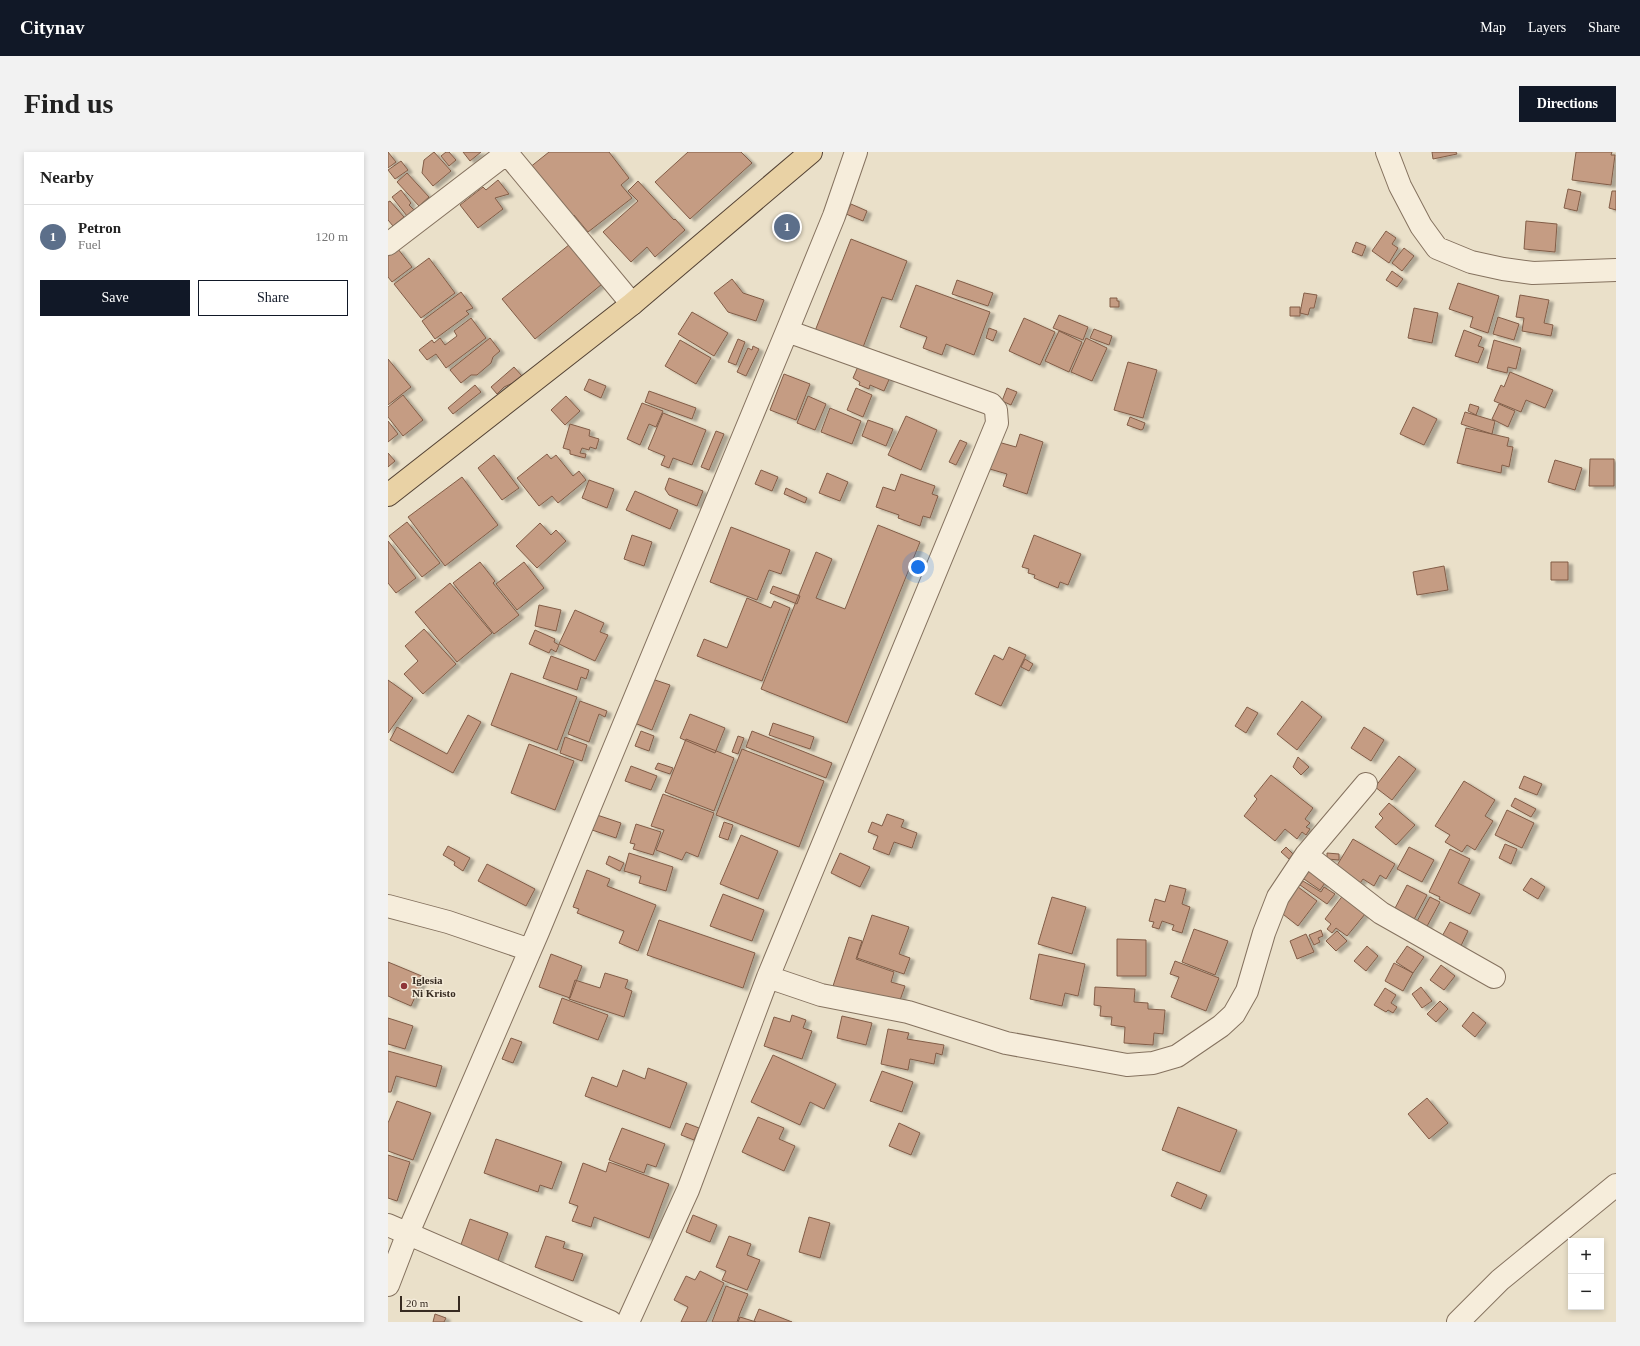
<!DOCTYPE html>
<html lang="en">
<head>
<meta charset="utf-8">
<style>
	:root { --surface:#fff; --page:#f2f2f2; --text:#222; --muted:#767676; --line:#e0e0e0; --accent:#111827 }
	body { margin:0; font-family:"Times New Roman",serif; background:var(--page); color:var(--text) }
	.controls { position:absolute; right:12px; bottom:12px; display:grid; overflow:hidden; border-radius:0px; box-shadow:0 2px 6px #0003 }
	.controls button { width:36px; height:36px; display:grid; place-items:center; padding:0; border:0; border-bottom:1px solid var(--line); background:var(--surface); color:var(--text); font:20px sans-serif }
	.scale { position:absolute; left:12px; bottom:10px; width:60px; box-sizing:border-box; padding-left:4px; border:2px solid #372b21; border-top:0; font-size:11px; line-height:14px; white-space:nowrap; color:#372b21; -webkit-text-stroke:3px #f3ead8; paint-order:stroke }
	.you { position:absolute; left:530px; top:415px; width:14px; height:14px; margin:-10px; border:3px solid #fff; border-radius:50%; background:#1a73e8; box-shadow:0 0 0 6px #1a73e833 }
	.badge { display:grid; place-items:center; width:26px; height:26px; border-radius:50%; background:var(--accent); color:#fff; font-size:13px; font-weight:700 }
	.pin { position:absolute; translate:-50% -50%; border:2px solid #fff; box-shadow:0 1px 4px #0006 }
	.list { margin:0; padding:0; list-style:none }
	h2 { display:flex; justify-content:space-between; align-items:center; height:52px; margin:0; padding:0 16px; font-size:17px }
	h2 small { font-size:13px; font-weight:400; color:var(--muted) }
	.list li { display:grid; grid-template-columns:26px 1fr auto; gap:12px; align-items:center; box-sizing:border-box; height:64px; padding:0 16px; border-top:1px solid var(--line) }
	.list b { display:block; font-size:15px; white-space:nowrap }
	.list p { margin:0; font-size:13px; white-space:nowrap; color:var(--muted) }
	.list em { font-size:13px; font-style:normal; color:var(--muted) }
	.actions { display:flex; gap:8px; padding:12px 16px }
	.actions a { flex:1; padding:9px 0; border:1px solid var(--accent); border-radius:0px; text-align:center; font-size:14px; color:var(--accent) }
	.actions .main { background:var(--accent); color:#fff }
	.map { position:relative; flex:none; width:1228px; height:1170px; overflow:hidden; border-radius:0px }
	header { display:flex; align-items:center; gap:24px; box-sizing:border-box; height:56px; padding:0 20px; background:var(--accent); color:#fff }
	header strong { font-size:19px }
	nav { display:flex; gap:22px; margin-inline-start:auto; font-size:14px }
	.intro { display:flex; align-items:center; justify-content:space-between; box-sizing:border-box; height:96px; padding:0 24px }
	h1 { margin:0; font-size:28px }
	.button { padding:10px 18px; border-radius:0px; background:var(--accent); color:#fff; font-size:14px; font-weight:700 }
	main { display:flex; gap:24px; padding:0 24px }
	aside { flex:1; background:var(--surface); border-radius:0px; box-shadow:0 2px 6px #0003 }
	.map>svg:first-child { display:block }
</style>
</head>
<body>
<header>
<strong>Citynav</strong>
<nav><a>Map</a><a>Layers</a><a>Share</a></nav>
</header>
<div class="intro"><h1>Find us</h1><a class="button">Directions</a></div>
<main>
<aside>
<h2>Nearby<small></small></h2>
<ul class="list">
<li><span class="badge" style="background:#5c6f8a">1</span><div><b>Petron</b><p>Fuel</p></div><em>120 m</em></li>
</ul>
<div class="actions"><a class="main">Save</a><a>Share</a></div>
</aside>
<div class="map">
<svg width="1228" height="1170" viewBox="0 0 1228 1170">
	<defs>
		<filter id="shadow"><feDropShadow dx="4.5" dy="2.5" stdDeviation="1" flood-color="#0004"/></filter>
	</defs>
	<rect width="100%" height="100%" fill="#eae0c9"/>
	<!-- building -->
	<path fill="#c59c83" stroke="#825d47" filter="url(#shadow)" d="M 0,0 L 8,10 L 0,16 Z
		M 46,0 L 63,19 L 45,34 L 34,21 L 36,8 Z
		M 58,0 L 61,0 L 68,8 L 61,14 L 53,4 Z
		M 75,0 L 93,0 L 82,9 Z
		M 161,0 L 221,0 L 241,26 L 233,33 L 244,46 L 200,80 L 186,63 L 182,67 L 141,16 Z
		M 300,0 L 353,0 L 364,11 L 302,67 L 267,30 Z
		M 1044,0 L 1068,0 L 1069,2 L 1045,7 Z
		M 1188,0 L 1224,0 L 1223,3 L 1227,3 L 1223,33 L 1184,28 Z
		M 13,9 L 20,18 L 7,27 L 0,18 Z
		M 19,21 L 41,45 L 31,54 L 9,30 Z
		M 110,28 L 121,42 L 107,46 L 115,57 L 90,76 L 72,53 L 95,35 L 98,38 Z
		M 250,29 L 286,68 L 287,67 L 297,78 L 267,105 L 259,95 L 243,110 L 215,80 L 250,49 L 240,39 Z
		M 1180,37 L 1193,40 L 1189,59 L 1176,56 Z
		M 13,38 L 23,51 L 21,53 L 26,58 L 19,64 L 4,45 Z
		M 1224,39 L 1228,39 L 1228,58 L 1221,56 Z
		M 2,49 L 16,65 L 5,74 L 0,68 L 0,50 Z
		M 463,52 L 479,59 L 475,69 L 458,62 Z
		M 1138,69 L 1169,72 L 1167,100 L 1136,97 Z
		M 998,79 L 1008,86 L 1004,92 L 1010,96 L 1001,111 L 984,99 Z
		M 463,87 L 519,109 L 504,148 L 494,145 L 474,198 L 427,179 Z
		M 187,88 L 219,128 L 147,187 L 114,147 Z
		M 968,90 L 978,94 L 974,104 L 964,100 Z
		M 1016,96 L 1026,104 L 1014,119 L 1004,111 Z
		M 10,97 L 24,115 L 4,130 L 0,125 L 0,104 Z
		M 41,106 L 67,141 L 33,166 L 6,132 Z
		M 1004,119 L 1015,127 L 1009,135 L 998,128 Z
		M 344,127 L 355,141 L 376,148 L 368,169 L 340,160 L 326,141 Z
		M 569,128 L 605,141 L 600,154 L 564,142 Z
		M 1070,131 L 1111,144 L 1100,181 L 1082,175 L 1085,165 L 1061,157 Z
		M 528,133 L 602,160 L 586,203 L 558,192 L 554,203 L 535,196 L 539,185 L 512,175 Z
		M 73,140 L 85,156 L 78,159 L 81,162 L 47,187 L 34,169 Z
		M 916,141 L 929,143 L 926,156 L 922,156 L 920,163 L 912,161 Z
		M 1132,143 L 1161,148 L 1156,171 L 1165,173 L 1163,184 L 1134,179 L 1136,166 L 1128,165 Z
		M 722,146 L 729,146 L 729,149 L 731,149 L 731,155 L 722,155 Z
		M 902,155 L 912,155 L 912,164 L 902,164 Z
		M 1026,156 L 1050,161 L 1044,191 L 1020,186 Z
		M 304,160 L 340,181 L 326,204 L 290,182 Z
		M 671,163 L 700,175 L 695,188 L 665,176 Z
		M 1110,165 L 1131,172 L 1126,188 L 1105,182 Z
		M 83,166 L 98,186 L 58,216 L 48,202 L 39,208 L 31,198 L 44,188 L 46,191 L 52,186 L 57,193 L 69,184 L 66,179 Z
		M 636,166 L 667,180 L 652,213 L 621,199 Z
		M 601,176 L 609,179 L 605,189 L 598,186 Z
		M 706,177 L 724,184 L 721,193 L 702,186 Z
		M 1076,178 L 1094,185 L 1090,194 L 1096,196 L 1090,211 L 1067,204 Z
		M 671,179 L 694,190 L 681,220 L 657,209 Z
		M 102,186 L 112,199 L 105,205 L 103,211 L 89,223 L 83,223 L 73,231 L 62,218 Z
		M 698,186 L 719,196 L 704,229 L 683,220 Z
		M 350,187 L 357,190 L 348,213 L 340,210 Z
		M 292,188 L 323,206 L 308,232 L 277,214 Z
		M 1106,188 L 1133,196 L 1128,217 L 1120,215 L 1119,221 L 1099,216 Z
		M 365,194 L 371,197 L 358,224 L 349,220 L 360,196 L 364,198 Z
		M 478,196 L 489,206 L 491,200 L 506,207 L 507,214 L 496,239 L 482,233 L 481,237 L 471,233 L 472,230 L 465,226 Z
		M 0,207 L 23,235 L 0,253 Z
		M 740,210 L 769,218 L 755,266 L 726,258 Z
		M 126,215 L 134,224 L 125,231 L 116,235 L 109,242 L 103,235 Z
		M 1122,220 L 1165,238 L 1157,256 L 1138,248 L 1133,260 L 1106,249 L 1113,233 L 1116,235 Z
		M 396,222 L 422,232 L 408,268 L 382,258 Z
		M 201,227 L 218,234 L 213,246 L 196,238 Z
		M 87,233 L 93,240 L 65,262 L 60,256 Z
		M 468,236 L 484,243 L 475,265 L 459,258 Z
		M 619,236 L 629,240 L 623,253 L 614,249 Z
		M 261,239 L 308,256 L 304,267 L 257,250 Z
		M 15,243 L 35,268 L 15,284 L 0,265 L 0,255 Z
		M 178,244 L 192,259 L 177,273 L 163,258 Z
		M 420,244 L 438,252 L 427,278 L 409,271 Z
		M 254,251 L 275,259 L 268,275 L 261,272 L 252,293 L 239,287 Z
		M 1082,252 L 1091,255 L 1088,263 L 1080,259 Z
		M 1111,252 L 1127,259 L 1120,275 L 1104,267 Z
		M 1025,255 L 1049,267 L 1036,293 L 1012,282 Z
		M 442,256 L 473,269 L 464,292 L 433,280 Z
		M 1077,260 L 1107,269 L 1104,282 L 1073,272 Z
		M 275,261 L 318,278 L 304,313 L 285,306 L 281,316 L 273,313 L 277,304 L 260,297 Z
		M 518,264 L 549,278 L 533,318 L 500,303 Z
		M 742,265 L 757,271 L 755,277 L 753,278 L 739,273 Z
		M 480,268 L 505,277 L 498,294 L 474,284 Z
		M 0,269 L 10,282 L 0,290 Z
		M 182,272 L 202,278 L 201,284 L 211,287 L 208,297 L 202,295 L 201,298 L 194,296 L 192,301 L 198,302 L 197,306 L 182,302 L 182,298 L 175,296 Z
		M 1078,276 L 1121,286 L 1119,294 L 1125,295 L 1121,315 L 1114,313 L 1113,321 L 1069,311 Z
		M 328,279 L 336,282 L 321,318 L 313,315 Z
		M 632,282 L 655,290 L 639,342 L 615,334 L 619,322 L 595,315 L 603,288 L 628,295 Z
		M 572,288 L 579,291 L 568,313 L 561,310 Z
		M 0,301 L 7,309 L 0,315 Z
		M 159,302 L 163,307 L 168,303 L 185,324 L 191,319 L 198,328 L 170,351 L 164,344 L 151,354 L 129,326 Z
		M 106,303 L 131,336 L 114,348 L 90,316 Z
		M 1202,307 L 1226,307 L 1226,334 L 1201,334 Z
		M 1167,308 L 1194,316 L 1187,338 L 1160,330 Z
		M 373,318 L 390,325 L 384,339 L 367,332 Z
		M 439,321 L 460,330 L 452,349 L 431,341 Z
		M 513,322 L 547,334 L 544,342 L 550,344 L 542,366 L 535,364 L 532,374 L 510,366 L 511,363 L 488,355 L 495,335 L 507,339 Z
		M 74,325 L 110,373 L 57,414 L 20,365 Z
		M 281,326 L 315,339 L 309,354 L 281,343 L 277,337 Z
		M 201,328 L 226,337 L 219,356 L 194,346 Z
		M 398,336 L 419,346 L 417,351 L 396,342 Z
		M 247,339 L 290,358 L 282,377 L 238,358 Z
		M 19,370 L 52,411 L 34,425 L 1,384 Z
		M 152,371 L 163,383 L 168,378 L 178,389 L 149,416 L 128,394 Z
		M 490,373 L 532,390 L 459,571 L 373,537 L 428,400 L 444,407 L 428,446 L 457,457 Z
		M 343,375 L 402,398 L 393,422 L 381,418 L 369,448 L 322,430 Z
		M 244,383 L 264,390 L 256,414 L 236,407 Z
		M 646,383 L 693,402 L 680,433 L 672,430 L 670,436 L 646,426 L 647,423 L 640,421 L 641,417 L 634,415 Z
		M 0,389 L 28,426 L 8,441 L 0,431 Z
		M 92,410 L 107,429 L 105,431 L 131,463 L 106,482 L 65,431 Z
		M 136,410 L 156,436 L 129,458 L 108,432 Z
		M 1163,410 L 1180,410 L 1180,428 L 1163,428 Z
		M 1056,414 L 1060,438 L 1029,443 L 1025,420 Z
		M 62,431 L 104,481 L 69,510 L 27,460 Z
		M 385,434 L 412,444 L 409,452 L 382,441 Z
		M 359,446 L 383,456 L 386,449 L 402,456 L 374,529 L 309,504 L 316,487 L 339,496 Z
		M 151,453 L 173,458 L 168,479 L 147,474 Z
		M 187,458 L 216,471 L 212,480 L 220,483 L 207,509 L 171,492 Z
		M 36,477 L 68,512 L 35,542 L 16,522 L 30,509 L 17,494 Z
		M 147,478 L 167,487 L 166,490 L 171,493 L 168,500 L 163,497 L 161,501 L 141,492 Z
		M 621,495 L 638,503 L 613,554 L 587,542 L 606,503 L 615,508 Z
		M 163,504 L 201,518 L 198,527 L 193,525 L 189,538 L 155,526 Z
		M 637,507 L 645,512 L 641,519 L 633,515 Z
		M 123,521 L 189,545 L 169,598 L 103,573 Z
		M 261,526 L 282,533 L 264,578 L 244,570 Z
		M 0,528 L 25,546 L 0,581 Z
		M 192,549 L 219,559 L 217,565 L 211,562 L 201,590 L 180,582 Z
		M 914,549 L 934,565 L 909,598 L 889,582 Z
		M 859,555 L 870,561 L 858,581 L 847,574 Z
		M 302,562 L 337,576 L 327,601 L 292,586 Z
		M 80,563 L 93,570 L 65,621 L 2,588 L 9,575 L 59,602 Z
		M 385,571 L 426,585 L 422,597 L 381,583 Z
		M 976,575 L 996,588 L 983,609 L 963,596 Z
		M 253,579 L 266,584 L 261,599 L 247,594 Z
		M 364,579 L 444,611 L 438,626 L 358,595 Z
		M 350,584 L 356,586 L 350,602 L 344,600 Z
		M 177,585 L 199,593 L 194,609 L 172,601 Z
		M 298,587 L 346,606 L 326,659 L 277,640 Z
		M 141,592 L 186,609 L 167,658 L 123,641 Z
		M 354,597 L 436,629 L 411,695 L 328,663 Z
		M 1011,604 L 1028,617 L 1004,648 L 987,635 Z
		M 910,605 L 921,615 L 913,623 L 905,615 Z
		M 270,611 L 285,616 L 282,622 L 267,617 Z
		M 243,614 L 269,624 L 263,638 L 237,629 Z
		M 883,623 L 925,656 L 917,667 L 922,671 L 918,675 L 922,677 L 918,683 L 914,680 L 909,687 L 897,677 L 887,689 L 856,664 L 869,647 L 866,644 Z
		M 1136,624 L 1154,632 L 1149,643 L 1131,636 Z
		M 1076,629 L 1107,648 L 1097,664 L 1105,669 L 1087,698 L 1079,693 L 1074,700 L 1057,690 L 1062,683 L 1047,674 Z
		M 275,642 L 326,661 L 310,705 L 298,700 L 294,708 L 268,698 L 276,678 L 263,674 Z
		M 1127,646 L 1148,657 L 1143,665 L 1123,654 Z
		M 1001,651 L 1027,673 L 1008,693 L 987,675 L 995,666 L 991,662 Z
		M 1119,658 L 1146,671 L 1134,696 L 1107,683 Z
		M 499,662 L 516,668 L 513,675 L 529,681 L 524,696 L 506,690 L 501,703 L 485,697 L 490,684 L 480,680 L 484,670 L 494,674 Z
		M 209,663 L 233,671 L 228,686 L 204,678 Z
		M 336,670 L 345,673 L 340,688 L 331,685 Z
		M 248,672 L 273,680 L 265,703 L 245,697 L 247,692 L 242,691 Z
		M 353,683 L 390,699 L 370,747 L 332,732 Z
		M 965,687 L 1007,712 L 998,727 L 992,723 L 986,734 L 975,727 L 970,734 L 945,720 Z
		M 1117,692 L 1129,697 L 1123,712 L 1111,706 Z
		M 60,694 L 82,706 L 75,719 L 66,713 L 67,710 L 55,703 Z
		M 898,695 L 905,702 L 901,707 L 893,700 Z
		M 1021,695 L 1046,708 L 1034,730 L 1009,717 Z
		M 1062,697 L 1082,707 L 1070,731 L 1092,742 L 1082,762 L 1051,747 L 1052,745 L 1041,740 Z
		M 241,701 L 285,715 L 278,739 L 251,731 L 253,724 L 236,719 Z
		M 452,701 L 482,715 L 472,735 L 443,721 Z
		M 939,701 L 951,702 L 951,708 L 939,707 Z
		M 221,704 L 236,711 L 232,719 L 218,712 Z
		M 99,712 L 147,737 L 138,754 L 90,729 Z
		M 920,715 L 939,728 L 932,738 L 913,725 Z
		M 199,718 L 222,727 L 219,734 L 268,753 L 250,799 L 231,791 L 236,779 L 189,761 L 191,757 L 185,755 Z
		M 1143,726 L 1157,735 L 1150,747 L 1135,738 Z
		M 915,729 L 933,740 L 936,735 L 947,742 L 939,752 L 912,733 Z
		M 906,732 L 929,749 L 910,774 L 891,759 Z
		M 782,733 L 798,737 L 794,752 L 802,755 L 794,781 L 784,778 L 786,773 L 774,769 L 771,777 L 764,775 L 766,770 L 761,769 L 767,747 L 777,750 Z
		M 1019,733 L 1039,743 L 1022,775 L 1003,764 Z
		M 959,738 L 982,756 L 959,784 L 948,776 L 944,781 L 939,777 L 943,772 L 937,767 Z
		M 335,742 L 376,758 L 364,789 L 322,774 Z
		M 664,745 L 698,755 L 684,802 L 650,792 Z
		M 1042,745 L 1052,750 L 1037,778 L 1027,773 Z
		M 484,763 L 521,775 L 511,802 L 522,806 L 516,822 L 469,806 Z
		M 271,768 L 367,801 L 355,836 L 259,803 Z
		M 1062,770 L 1080,779 L 1071,798 L 1052,788 Z
		M 806,777 L 840,789 L 827,823 L 794,810 Z
		M 933,778 L 935,784 L 930,786 L 932,790 L 926,793 L 921,783 Z
		M 949,779 L 959,789 L 948,799 L 938,789 Z
		M 918,782 L 926,800 L 909,807 L 902,789 Z
		M 461,785 L 474,789 L 468,807 L 506,820 L 503,830 L 517,834 L 510,854 L 445,834 Z
		M 729,787 L 758,788 L 758,824 L 729,824 Z
		M 979,794 L 990,804 L 978,819 L 966,809 Z
		M 1019,794 L 1036,805 L 1025,821 L 1008,810 Z
		M 163,802 L 194,814 L 182,846 L 151,835 Z
		M 651,802 L 697,812 L 690,844 L 677,841 L 674,854 L 642,847 Z
		M 787,809 L 831,826 L 818,859 L 783,845 L 791,825 L 782,822 Z
		M 0,810 L 36,825 L 23,854 L 0,844 Z
		M 1006,811 L 1025,821 L 1015,839 L 997,829 Z
		M 1053,813 L 1067,824 L 1056,838 L 1042,828 Z
		M 217,821 L 240,828 L 237,836 L 244,839 L 236,865 L 181,847 L 187,828 L 212,836 Z
		M 707,835 L 747,837 L 746,850 L 760,851 L 760,857 L 777,858 L 775,882 L 766,881 L 765,893 L 736,891 L 737,875 L 723,873 L 724,865 L 712,864 L 713,854 L 706,853 Z
		M 1033,835 L 1044,849 L 1034,856 L 1024,842 Z
		M 997,836 L 1008,843 L 1003,851 L 1009,855 L 1005,861 L 1000,858 L 998,860 L 986,853 Z
		M 174,846 L 220,863 L 210,888 L 165,871 Z
		M 1052,849 L 1060,857 L 1048,870 L 1039,862 Z
		M 1085,860 L 1098,871 L 1087,885 L 1074,874 Z
		M 404,863 L 418,868 L 415,876 L 424,879 L 414,907 L 376,894 L 386,865 L 402,870 Z
		M 454,864 L 484,871 L 478,893 L 449,886 Z
		M 0,866 L 25,874 L 17,897 L 0,892 Z
		M 500,877 L 521,881 L 519,887 L 556,893 L 554,903 L 548,901 L 546,912 L 522,907 L 520,918 L 493,912 Z
		M 123,886 L 134,890 L 125,911 L 114,907 Z
		M 0,899 L 54,914 L 48,935 L 8,924 L 3,940 L 0,940 Z
		M 385,903 L 448,932 L 436,957 L 422,950 L 412,973 L 363,950 Z
		M 260,916 L 299,931 L 282,976 L 197,944 L 204,925 L 229,935 L 235,918 L 257,927 Z
		M 494,919 L 525,930 L 514,960 L 482,949 Z
		M 1039,946 L 1060,971 L 1041,987 L 1020,962 Z
		M 9,949 L 43,961 L 25,1008 L 0,999 L 0,971 Z
		M 790,955 L 849,978 L 832,1020 L 774,998 Z
		M 370,965 L 396,976 L 391,987 L 407,994 L 396,1019 L 354,1000 Z
		M 298,971 L 311,976 L 306,988 L 293,983 Z
		M 511,971 L 532,981 L 523,1003 L 501,994 Z
		M 234,976 L 277,992 L 268,1015 L 259,1012 L 256,1021 L 221,1008 Z
		M 108,987 L 174,1010 L 164,1037 L 152,1033 L 150,1040 L 96,1021 Z
		M 0,1003 L 22,1010 L 9,1049 L 0,1046 Z
		M 221,1010 L 281,1032 L 261,1086 L 206,1065 L 203,1075 L 184,1069 L 190,1054 L 181,1051 L 195,1011 L 218,1020 Z
		M 789,1030 L 819,1043 L 813,1057 L 783,1044 Z
		M 305,1063 L 329,1073 L 322,1090 L 298,1080 Z
		M 421,1065 L 442,1071 L 432,1106 L 411,1100 Z
		M 82,1067 L 120,1081 L 108,1114 L 70,1101 Z
		M 158,1084 L 177,1090 L 175,1096 L 195,1102 L 185,1129 L 147,1115 Z
		M 341,1084 L 363,1092 L 359,1103 L 372,1108 L 359,1138 L 334,1128 L 338,1119 L 328,1115 Z
		M 312,1119 L 336,1131 L 318,1170 L 293,1170 L 300,1155 L 286,1148 L 298,1124 L 307,1128 Z
		M 338,1134 L 360,1142 L 352,1161 L 349,1170 L 324,1170 Z
		M 371,1157 L 404,1170 L 368,1170 L 366,1169 Z
		M 47,1162 L 58,1166 L 56,1170 L 45,1170 Z
		M 352,1165 L 368,1170 L 350,1170 Z"/>
	<g fill="none" stroke-linecap="round" stroke-linejoin="round">
		<!-- minor casing -->
		<g stroke="#85725f" stroke-width="24">
			<path id="minor" d="M 118,0 L 244,152
				M 999,0 L 1012,34 L 1033,74 L 1049,96 L 1083,110 L 1115,117 L 1145,121 L 1228,118
				M 0,92 L 119,1
				M 918,703 L 993,761 L 1106,825
				M 0,754 L 60,770 L 142,798
				M 380,825 L 433,843 L 520,860 L 618,891 L 739,913 L 765,911 L 789,904 L 833,874 L 846,862 L 859,839 L 876,781 L 890,745 L 918,703 L 978,632
				M 0,1073 L 223,1170
				M 0,1133 L 20,1081 L 150,780 L 399,179 L 446,64 L 468,0
				M 240,1170 L 300,1038 L 380,825 L 609,271 L 608,258 L 603,252 L 399,179
				M 1070,1170 L 1112,1128 L 1228,1033"/>
		</g>
		<!-- major casing -->
		<g stroke="#534133" stroke-width="24">
			<path id="major" d="M 0,343 L 244,152 L 423,0"/>
		</g>
		<!-- minor -->
		<use href="#minor" stroke="#f6eddb" stroke-width="22"/>
		<!-- major -->
		<use href="#major" stroke="#e9d2a5" stroke-width="22"/>
	</g>
	<!-- markers -->
	<circle fill="#8e3538" stroke="#f3ead8" stroke-width="1.5" cx="16" cy="834" r="4"/>
	<g text-anchor="middle" dominant-baseline="central" stroke-width="3" stroke-linejoin="round" paint-order="stroke">
		<!-- poi labels -->
		<g font-size="11" font-weight="bold" fill="#372b21" stroke="#f3ead8" text-anchor="start">
			<text x="24" y="828">Iglesia<tspan x="24" dy="13">Ni Kristo</tspan></text>
		</g>
	</g>
</svg>
<div class="controls">
<button>+</button>
<button>−</button>
</div>
<div class="scale">20 m</div>
<div class="you"></div>
<div class="pin badge" style="left:399px;top:75px;background:#5c6f8a">1</div>
</div>
</main>
</body>
</html>
